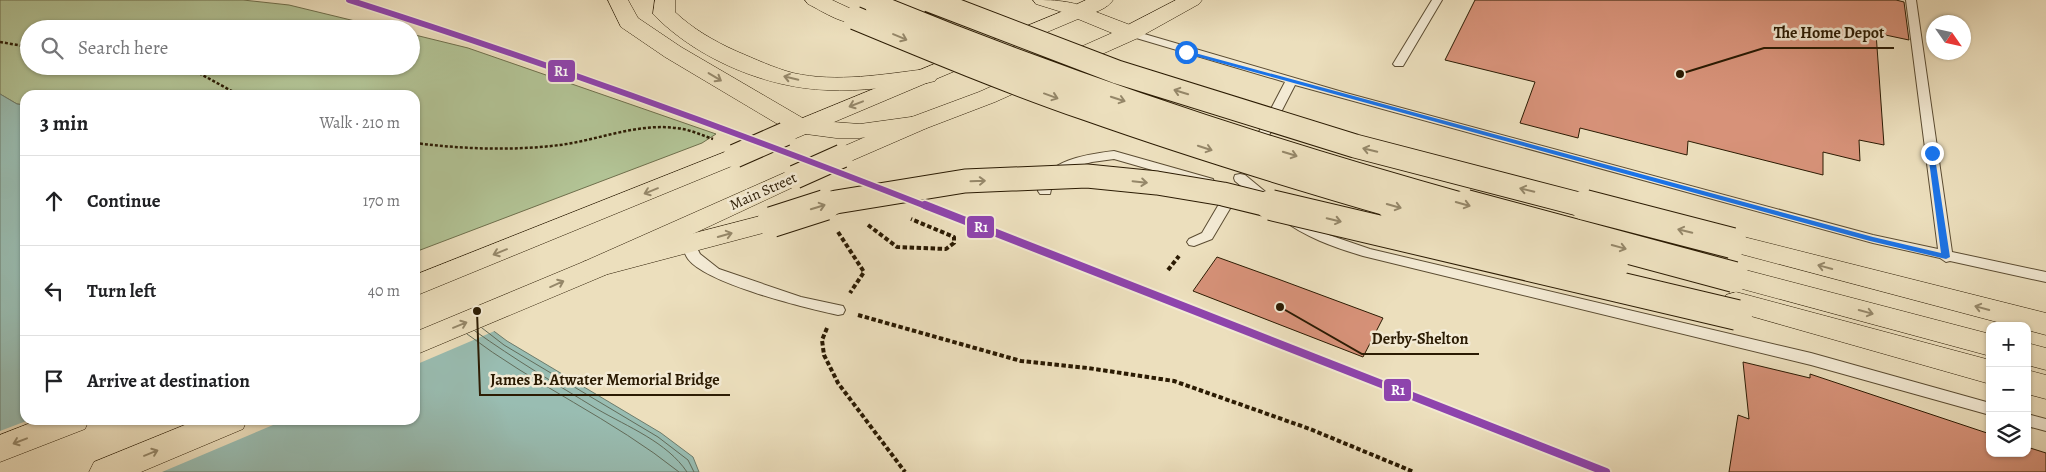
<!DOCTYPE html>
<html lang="en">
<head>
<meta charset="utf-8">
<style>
	:root { --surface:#fff; --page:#f2f2f2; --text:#202124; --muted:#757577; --line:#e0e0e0 }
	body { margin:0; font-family:Alegreya,serif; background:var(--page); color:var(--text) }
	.controls { position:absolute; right:15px; bottom:15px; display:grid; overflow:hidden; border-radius:10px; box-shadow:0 1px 4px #0004 }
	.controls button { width:45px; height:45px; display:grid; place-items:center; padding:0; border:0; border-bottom:1px solid var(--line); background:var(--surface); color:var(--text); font:25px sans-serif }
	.compass { position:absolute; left:1926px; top:15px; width:45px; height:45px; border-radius:50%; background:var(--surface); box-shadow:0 1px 4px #0004; rotate:124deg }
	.stop { position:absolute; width:15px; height:15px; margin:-11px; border:4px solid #1a73e8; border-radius:50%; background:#fff }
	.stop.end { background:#1a73e8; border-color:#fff; box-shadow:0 1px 5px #0008 }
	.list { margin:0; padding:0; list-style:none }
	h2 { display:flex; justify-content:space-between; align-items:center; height:65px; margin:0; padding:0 20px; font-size:21px }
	h2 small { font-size:16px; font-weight:400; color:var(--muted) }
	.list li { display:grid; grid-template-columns:32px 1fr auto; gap:15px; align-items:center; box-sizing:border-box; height:90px; padding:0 20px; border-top:1px solid var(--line) }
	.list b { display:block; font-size:19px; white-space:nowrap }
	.list em { font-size:16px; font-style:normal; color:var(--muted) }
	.icon { flex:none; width:28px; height:28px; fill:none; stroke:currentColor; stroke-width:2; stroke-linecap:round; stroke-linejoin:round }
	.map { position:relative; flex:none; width:2046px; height:472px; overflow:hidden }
	.search { position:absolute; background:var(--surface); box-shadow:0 1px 4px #0004; left:20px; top:20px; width:400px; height:55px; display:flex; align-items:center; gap:12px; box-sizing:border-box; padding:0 18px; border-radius:28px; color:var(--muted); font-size:19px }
	.panel { position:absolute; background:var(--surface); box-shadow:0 1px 4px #0004; left:20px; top:90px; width:400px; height:335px; border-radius:15px }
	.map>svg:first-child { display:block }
</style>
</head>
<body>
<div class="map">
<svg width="2046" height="472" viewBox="0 0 2046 472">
	<rect width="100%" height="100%" fill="#ecdfbd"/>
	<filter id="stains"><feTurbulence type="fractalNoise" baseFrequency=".004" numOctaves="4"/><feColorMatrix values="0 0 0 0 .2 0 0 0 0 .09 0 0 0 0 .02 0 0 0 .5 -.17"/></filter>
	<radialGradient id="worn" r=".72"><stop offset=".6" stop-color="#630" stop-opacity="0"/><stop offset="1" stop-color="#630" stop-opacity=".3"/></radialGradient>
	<!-- green -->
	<path fill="#b2c395" stroke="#6e6f4c" d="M 0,0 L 243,0 L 289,5 L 388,29 L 29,29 L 29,66 L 411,66 L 411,34 L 468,48 L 716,134 L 702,143 L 415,252 L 415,95 L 113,95 L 92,92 L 85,95 L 25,95 L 25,105 L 17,104 L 0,94 Z"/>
	<!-- water -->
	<path fill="#99bdb2" stroke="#6d7c6c" d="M 0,94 L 17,104 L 25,105 L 25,420 L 415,420 L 415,272 L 507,341 L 661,433 L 693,457 L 699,472 L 0,472 Z"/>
	<!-- pier -->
	<path fill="#ecdfbd" d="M 416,270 L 497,330 L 415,365 Z
		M 29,420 L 285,420 L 162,472 L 0,472 L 0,431 Z"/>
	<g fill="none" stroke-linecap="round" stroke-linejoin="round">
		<!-- shore -->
		<path stroke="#626c5a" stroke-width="1" d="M 482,328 L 504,345 L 658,437 L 688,460 L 694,472
			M 475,331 C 514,359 556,384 597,409 C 628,427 667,442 687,472
			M 467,334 C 534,385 613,419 679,472"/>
	</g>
	<!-- building -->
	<path fill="#d79279" stroke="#2b1b03" d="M 1475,0 L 1896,0 L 1904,2 L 1909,40 L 1876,33 L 1884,145 L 1859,140 L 1860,161 L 1823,152 L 1823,175 L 1688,141 L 1687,155 L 1580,128 L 1578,138 L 1520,123 L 1535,82 L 1445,60 Z
		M 1217,257 L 1278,279 L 1383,318 L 1363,357 L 1193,291 Z
		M 1743,362 L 1810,378 L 1810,374 L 1990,434 L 1990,453 L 2027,453 L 2027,447 L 2046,453 L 2046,472 L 1729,472 L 1738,415 L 1749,419 Z"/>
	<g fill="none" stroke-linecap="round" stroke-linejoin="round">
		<!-- service casing -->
		<g stroke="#5b4c32" stroke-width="2">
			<path id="service" d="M 1432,0 L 1442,0 L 1403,66 L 1395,66 L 1393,64 Z
				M 1906,0 L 1916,0 L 1952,252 L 2046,272 L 2046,282 L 1950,261 L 1946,262 L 1940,258 L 1873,243 L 1295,85 L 1262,149 L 1260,152 L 1252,152 L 1250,149 L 1285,82 L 1126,35 L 1125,33 L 1130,30 L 1134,31 L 1346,93 L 1873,235 L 1938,249 Z
				M 1114,151 L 1213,179 L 1214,182 L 1208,186 L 1114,159 L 1092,162 L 1070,168 L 1052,185 L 1050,194 L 1040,194 L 1038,191 C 1043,160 1089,154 1114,151 Z
				M 1240,174 L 1245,175 L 1274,199 L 1276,202 L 1274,205 L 1264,205 L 1235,181 L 1234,178 L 1235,175 Z
				M 1234,186 L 1241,190 L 1212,239 L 1194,246 L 1189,245 L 1187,242 L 1189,239 L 1202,233 L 1229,187 Z
				M 1285,211 L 1329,235 L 1370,249 L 1811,353 L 1990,403 L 1990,415 L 1811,365 L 1363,256 C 1333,247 1305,237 1280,218 L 1278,215 L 1280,212 Z
				M 689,240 L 694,242 L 700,254 L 719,269 L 801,297 L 843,306 L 845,310 L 843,314 L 838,315 C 806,308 707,284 688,259 C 685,255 684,250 682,245 L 684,242 Z
				M 2027,414 L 2046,419 L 2046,431 L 2027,426 Z"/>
		</g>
		<!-- primary casing -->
		<g stroke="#2b1b03" stroke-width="1">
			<path id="primary" d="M 1086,0 L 1113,0 C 1106,11 1083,18 1071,15 L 1068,11 L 1071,7 Z
				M 1176,0 L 1202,0 L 1199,4 L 1138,38 L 1130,39 L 1122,38 L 1119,33 L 1122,28 Z"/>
		</g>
		<!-- trunk casing -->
		<g stroke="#2b1b03" stroke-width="1">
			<path id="trunk" d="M 1078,5 L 1138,28 L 1141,33 L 1138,38 L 995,102 L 927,128 L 851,161 L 842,164 L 833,161 L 829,156 L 833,151 L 909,118 L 979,92 L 1112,33 L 1078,19 L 794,139 L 785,141 L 776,139 L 773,134 L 776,129 Z
				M 735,148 L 744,151 L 748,156 L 744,161 L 415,296 L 415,275 Z
				M 795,169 L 804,172 L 808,177 L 804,182 L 603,276 L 415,355 L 415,332 L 583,262 L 786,172 Z
				M 38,420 L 89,420 L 85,429 L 0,462 L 0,435 Z
				M 197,420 L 247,420 L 243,429 L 141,472 L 89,472 L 94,462 Z"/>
		</g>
		<!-- motorway casing -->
		<g stroke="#2b1b03" stroke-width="1">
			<path id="motorway" d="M 608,0 L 628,0 L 638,18 L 681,47 L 806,120 L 860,124 L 918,116 L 927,118 L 930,123 L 927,128 L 918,130 L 860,138 L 836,138 L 791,132 L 665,57 L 621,27 Z
				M 655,0 L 675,0 L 675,12 C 693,29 714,41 736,51 C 755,59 774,68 793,73 C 837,83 884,74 927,69 L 935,71 L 938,76 L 935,81 L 927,83 C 894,86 861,92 827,90 C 767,88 700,60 657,18 L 653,14 Z
				M 805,0 L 832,0 L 862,14 L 866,18 L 862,22 C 845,27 824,12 808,4 Z
				M 1033,0 C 1048,0 1079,0 1088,11 L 1085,15 L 1078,17 L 1036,4 Z
				M 772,213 L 782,216 L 786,222 L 782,228 L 593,278 L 583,276 L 579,269 L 583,262 Z
				M 1732,234 L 2046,313 L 2046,335 L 2027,330 L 2027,326 L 2012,326 L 1722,249 L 1718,243 L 1722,237 Z
				M 1734,267 L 1990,334 L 1990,356 L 1724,284 L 1720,277 L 1724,270 Z
				M 1736,292 L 1990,360 L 1990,384 L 1726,309 L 1721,302 L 1726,295 Z
				M 2027,343 L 2046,348 L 2046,370 L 2027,365 Z
				M 2027,370 L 2046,375 L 2046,399 L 2027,394 Z"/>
		</g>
		<!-- path-far1 -->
		<path stroke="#2b1b03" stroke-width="2.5" stroke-dasharray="3 2" stroke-linecap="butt" d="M 0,42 L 29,47
			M 186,66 L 239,95
			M 415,143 C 463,149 512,151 560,145 C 598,140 637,123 676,128 C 689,129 701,135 713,139"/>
		<!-- path -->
		<path stroke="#2b1b03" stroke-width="4" stroke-dasharray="4.5 2.5" stroke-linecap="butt" d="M 868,225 L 897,247 L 946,249 L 954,243 L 954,237 L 911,219
			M 838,232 L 864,272 L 850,293
			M 1168,270 L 1179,256
			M 858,315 L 1021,361 L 1088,368 L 1174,381 L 1310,429 L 1414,472
			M 827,328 L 822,340 L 824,355 L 838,383 L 905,472"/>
		<!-- service -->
		<use href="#service" fill="#f3ead4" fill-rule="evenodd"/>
		<!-- primary -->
		<use href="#primary" fill="#ecdfbd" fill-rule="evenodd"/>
		<!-- trunk -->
		<use href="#trunk" fill="#ecdfbd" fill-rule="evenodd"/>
		<!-- motorway -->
		<use href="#motorway" fill="#ecdfbd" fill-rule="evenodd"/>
		<!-- trunk-bridge casing -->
		<g stroke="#2b1b03" stroke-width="25" stroke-linecap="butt">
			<path id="trunk-bridge" d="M 735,156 L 785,134
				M 795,177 L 842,156"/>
		</g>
		<!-- motorway-bridge-far1 casing -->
		<g stroke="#2b1b03" stroke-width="25" stroke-linecap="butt">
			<path id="motorway-bridge-far1" d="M 929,0 L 1117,72 L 1355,146 L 1590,207
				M 877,6 C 1071,86 1269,151 1471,207
				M 855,18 C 932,50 1009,82 1087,109 C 1189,145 1293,177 1397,207
				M 821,207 L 836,202 L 965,181 L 1087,176 L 1157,183 L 1223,194 L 1276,207"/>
		</g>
		<!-- motorway-bridge casing -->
		<g stroke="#2b1b03" stroke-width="32" stroke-linecap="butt">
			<path id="motorway-bridge" d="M 1271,205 L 1737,315
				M 1392,205 L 1613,267
				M 1466,205 L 1734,277
				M 1585,205 L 1732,243
				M 772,222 L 825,205"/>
		</g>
		<!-- trunk-bridge -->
		<use href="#trunk-bridge" stroke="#ecdfbd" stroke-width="23"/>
		<!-- motorway-bridge-far1 -->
		<use href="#motorway-bridge-far1" stroke="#ecdfbd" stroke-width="23"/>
		<!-- motorway-bridge -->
		<use href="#motorway-bridge" stroke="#ecdfbd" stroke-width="30"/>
		<!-- rail-1-far1 casing -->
		<g stroke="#f3ead4" stroke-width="9">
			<path id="rail-1-far1" d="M 349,0 C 544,62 737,132 928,207"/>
		</g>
		<!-- rail-1 casing -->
		<g stroke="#f3ead4" stroke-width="12">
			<path id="rail-1" d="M 925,205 L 1606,472"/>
		</g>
		<!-- rail-1-far1 -->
		<use href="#rail-1-far1" stroke="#8e44ad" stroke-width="6"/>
		<!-- rail-1 -->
		<use href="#rail-1" stroke="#8e44ad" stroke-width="8"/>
	</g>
	<!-- one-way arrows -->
	<defs><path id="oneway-shaft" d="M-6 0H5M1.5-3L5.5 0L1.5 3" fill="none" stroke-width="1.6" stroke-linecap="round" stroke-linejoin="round" transform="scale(1.25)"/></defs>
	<g stroke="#958769">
		<use href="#oneway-shaft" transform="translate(900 37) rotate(23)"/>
		<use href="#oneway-shaft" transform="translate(715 77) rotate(31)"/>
		<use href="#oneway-shaft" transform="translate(791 78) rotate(-167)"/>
		<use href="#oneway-shaft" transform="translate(1181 92) rotate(-163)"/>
		<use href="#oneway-shaft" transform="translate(1051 96) rotate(20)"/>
		<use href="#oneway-shaft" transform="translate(1118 99) rotate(18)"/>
		<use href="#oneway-shaft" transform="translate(856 104) rotate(159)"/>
		<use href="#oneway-shaft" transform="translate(1205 148) rotate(18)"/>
		<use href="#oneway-shaft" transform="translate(1370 150) rotate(-166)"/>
		<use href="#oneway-shaft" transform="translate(1290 154) rotate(17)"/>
		<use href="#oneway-shaft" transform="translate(978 181) rotate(-2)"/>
		<use href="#oneway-shaft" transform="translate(1140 182) rotate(6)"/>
		<use href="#oneway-shaft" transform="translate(1527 190) rotate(-166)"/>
		<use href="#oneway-shaft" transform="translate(651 191) rotate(158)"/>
		<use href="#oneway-shaft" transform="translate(1463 204) rotate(16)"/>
		<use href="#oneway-shaft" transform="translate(1394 206) rotate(16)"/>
		<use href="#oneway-shaft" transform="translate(818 207) rotate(-17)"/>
		<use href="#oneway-shaft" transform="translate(1334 220) rotate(13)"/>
		<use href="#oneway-shaft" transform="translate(1685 231) rotate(-166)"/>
		<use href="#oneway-shaft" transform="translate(725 235) rotate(-16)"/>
		<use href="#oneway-shaft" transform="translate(1619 247) rotate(15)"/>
		<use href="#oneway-shaft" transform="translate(500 252) rotate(158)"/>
		<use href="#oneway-shaft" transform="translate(1825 267) rotate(-165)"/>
		<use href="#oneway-shaft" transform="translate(557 284) rotate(-24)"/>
		<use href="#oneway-shaft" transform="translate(1982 308) rotate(-165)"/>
		<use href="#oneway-shaft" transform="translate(1866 312) rotate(15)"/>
		<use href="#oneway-shaft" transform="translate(460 325) rotate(-22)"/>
		<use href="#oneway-shaft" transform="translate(20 441) rotate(159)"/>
		<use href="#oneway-shaft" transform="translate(151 453) rotate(-22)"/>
	</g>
	<!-- route -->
	<path fill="#1a73e8" d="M 1184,50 L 1873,237 L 1941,253 L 1928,153 L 1934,151 L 1950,257 L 1946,259 L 1870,241 L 1184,53 Z"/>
	<g text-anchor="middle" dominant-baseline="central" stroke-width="5" stroke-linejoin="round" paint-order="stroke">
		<!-- street labels -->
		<g font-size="15" fill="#2b1b03" stroke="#f3ead4">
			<text transform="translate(763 191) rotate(-24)">Main Street</text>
		</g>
	</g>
	<!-- callouts -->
	<path fill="none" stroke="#2b1b03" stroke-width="2" d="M1680 74L1764 48H1894M1280 307L1362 354H1479M477 311L480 395H730"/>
	<g fill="#2b1b03" stroke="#f3ead4" stroke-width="2">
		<circle cx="1680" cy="74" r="5"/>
		<circle cx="1280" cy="307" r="5"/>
		<circle cx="477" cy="311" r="5"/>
	</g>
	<g font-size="16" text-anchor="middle" font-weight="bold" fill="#2b1b03" stroke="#f3ead4" stroke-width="5" stroke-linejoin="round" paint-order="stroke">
		<text x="1829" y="38">The Home Depot</text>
		<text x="1420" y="344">Derby-Shelton</text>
		<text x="605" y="385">James B. Atwater Memorial Bridge</text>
	</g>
	<g stroke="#f3ead4" stroke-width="2">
		<rect x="547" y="59" width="29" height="24" rx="5" fill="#8e44ad"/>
		<rect x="966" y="215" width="29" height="24" rx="5" fill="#8e44ad"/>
		<rect x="1383" y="378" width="29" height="24" rx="5" fill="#8e44ad"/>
	</g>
	<g font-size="14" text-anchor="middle" font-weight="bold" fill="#fff">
		<text x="561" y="76">R1</text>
		<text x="981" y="232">R1</text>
		<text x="1398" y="395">R1</text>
	</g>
	<rect width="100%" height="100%" filter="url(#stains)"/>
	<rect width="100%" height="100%" fill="url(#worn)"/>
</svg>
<div class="controls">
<button>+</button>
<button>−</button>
<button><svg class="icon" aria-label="layers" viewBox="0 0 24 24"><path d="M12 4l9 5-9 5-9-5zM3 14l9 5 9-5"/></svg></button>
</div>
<svg class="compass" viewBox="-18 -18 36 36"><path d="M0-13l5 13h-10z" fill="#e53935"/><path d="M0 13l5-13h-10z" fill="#757577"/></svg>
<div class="stop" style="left:1186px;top:52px"></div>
<div class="stop end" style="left:1932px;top:153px"></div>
<div class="search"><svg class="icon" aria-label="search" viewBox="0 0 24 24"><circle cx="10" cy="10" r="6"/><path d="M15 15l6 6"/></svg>Search here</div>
<section class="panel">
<h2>3 min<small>Walk · 210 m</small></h2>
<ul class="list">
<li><svg class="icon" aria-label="ahead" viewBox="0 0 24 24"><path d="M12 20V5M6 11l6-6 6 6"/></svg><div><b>Continue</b></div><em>170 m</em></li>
<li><svg class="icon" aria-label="left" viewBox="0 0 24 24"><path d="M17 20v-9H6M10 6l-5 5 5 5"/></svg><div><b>Turn left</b></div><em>40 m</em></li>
<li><svg class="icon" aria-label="arrive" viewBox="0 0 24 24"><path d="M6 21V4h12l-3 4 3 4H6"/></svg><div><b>Arrive at destination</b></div></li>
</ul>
</section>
</div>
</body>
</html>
